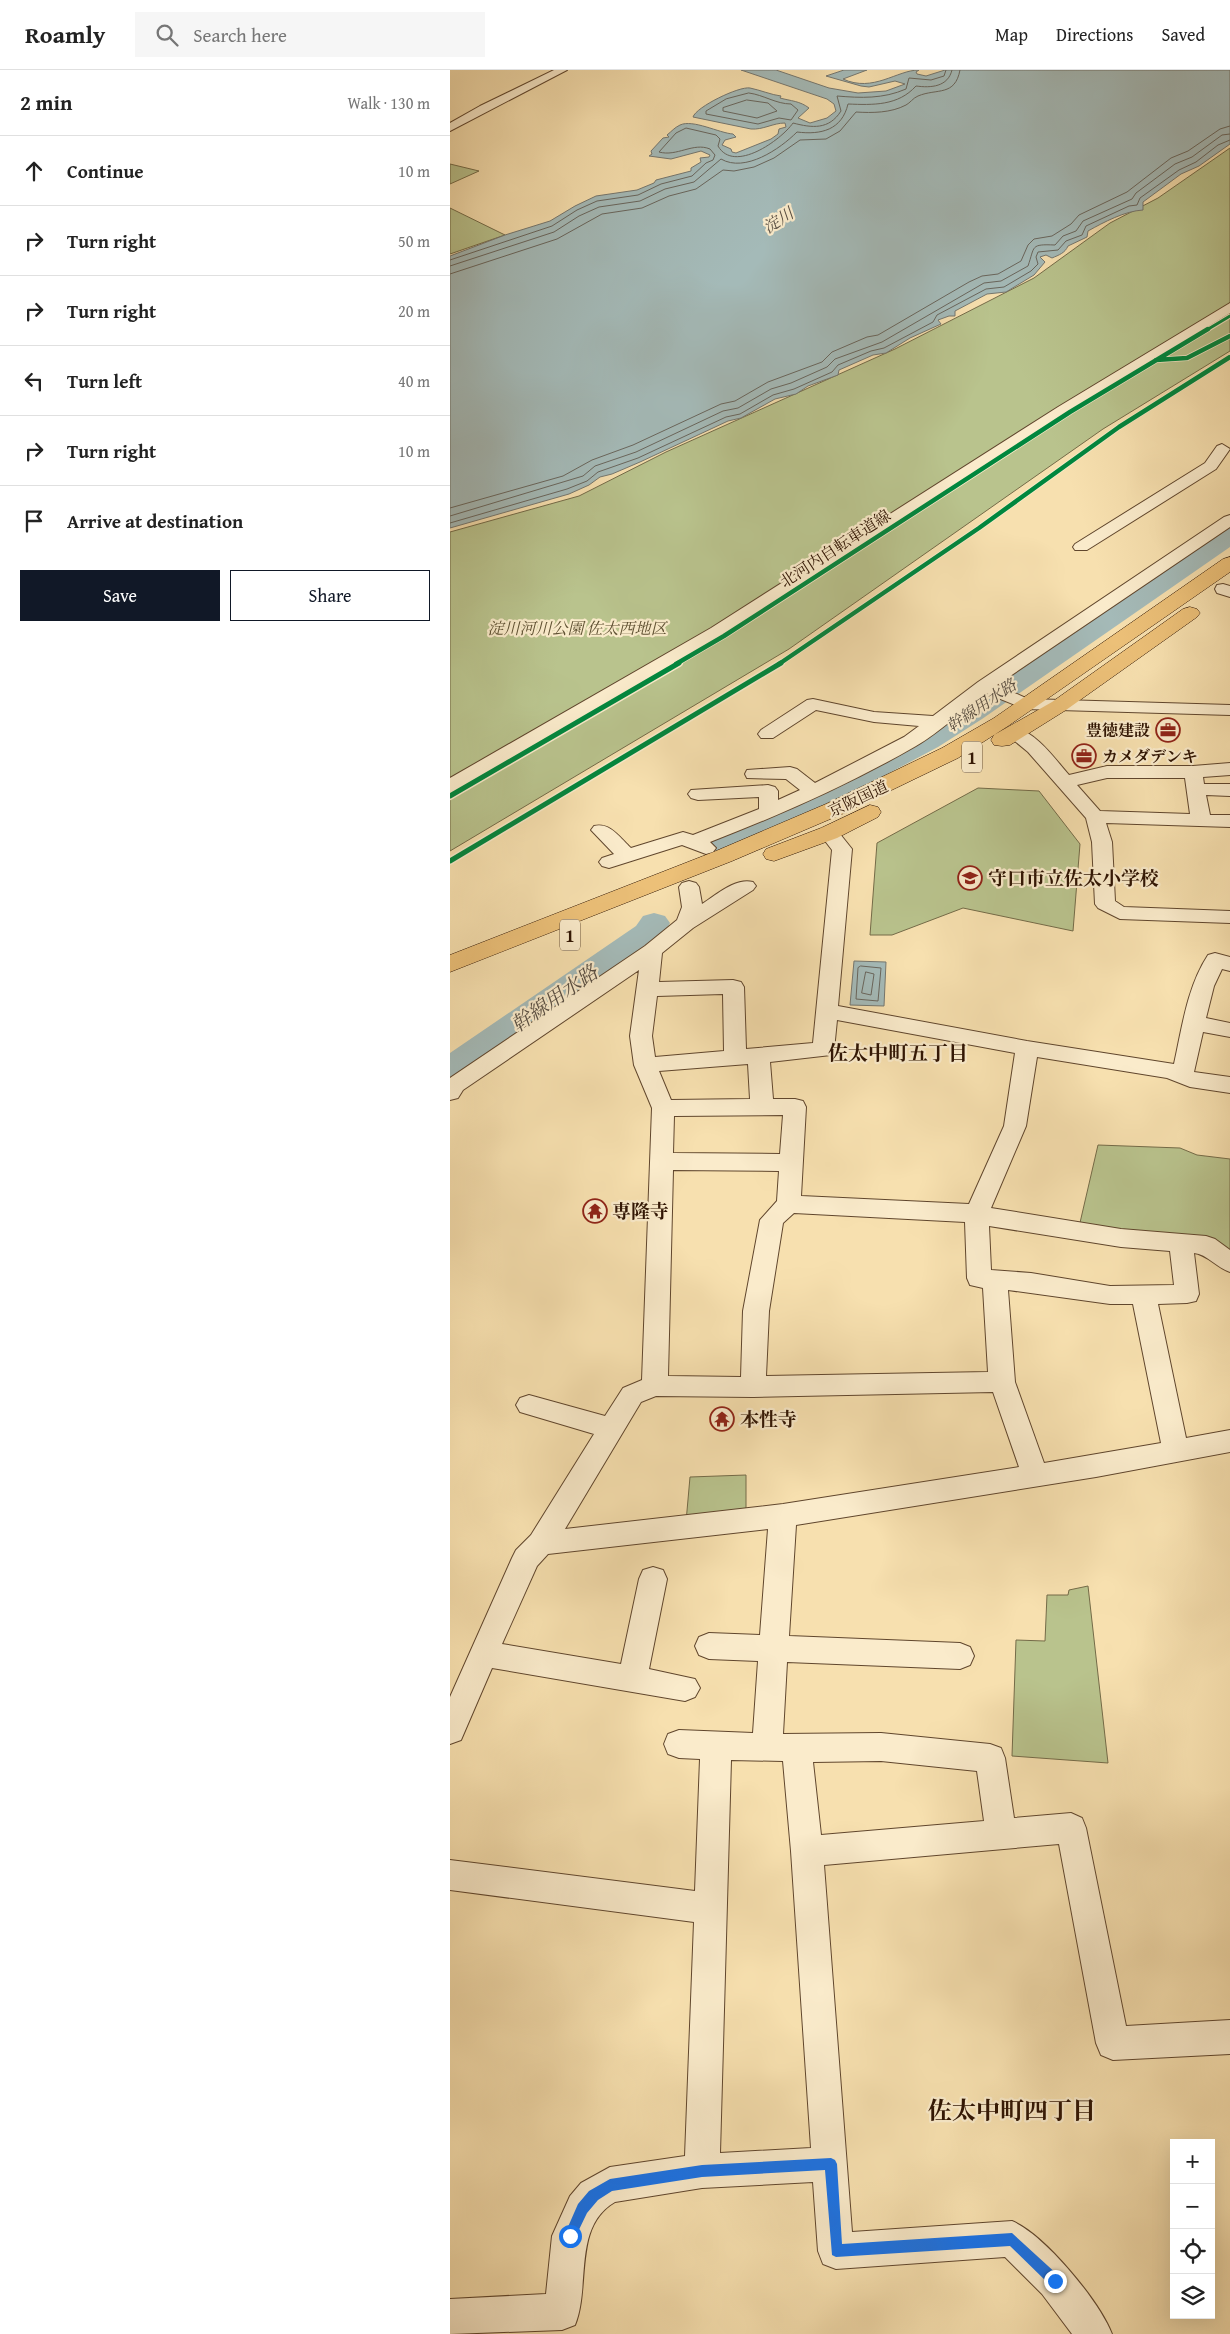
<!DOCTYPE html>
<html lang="en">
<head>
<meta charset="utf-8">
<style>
	:root { --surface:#fff; --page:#f6f6f6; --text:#222; --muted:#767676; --line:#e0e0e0; --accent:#111827 }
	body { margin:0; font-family:"Gentium Book Plus","Noto Serif JP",serif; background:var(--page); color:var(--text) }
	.controls { position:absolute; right:15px; bottom:15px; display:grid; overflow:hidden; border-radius:0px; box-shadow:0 5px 20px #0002 }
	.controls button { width:45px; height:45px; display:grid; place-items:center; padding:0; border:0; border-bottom:1px solid var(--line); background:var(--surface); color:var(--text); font:25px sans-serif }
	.stop { position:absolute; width:15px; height:15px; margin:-11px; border:4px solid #1a73e8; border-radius:50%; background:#fff }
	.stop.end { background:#1a73e8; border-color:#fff; box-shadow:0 1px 5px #0008 }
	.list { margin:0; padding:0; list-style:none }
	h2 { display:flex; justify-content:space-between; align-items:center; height:65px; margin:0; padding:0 20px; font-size:21px }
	h2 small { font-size:16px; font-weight:400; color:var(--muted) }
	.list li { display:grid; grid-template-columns:32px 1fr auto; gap:15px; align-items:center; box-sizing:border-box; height:70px; padding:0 20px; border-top:1px solid var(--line) }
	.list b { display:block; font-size:19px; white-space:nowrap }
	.list em { font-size:16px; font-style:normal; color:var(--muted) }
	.actions { display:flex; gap:10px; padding:15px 20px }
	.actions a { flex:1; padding:11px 0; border:1px solid var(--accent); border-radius:0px; text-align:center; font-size:18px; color:var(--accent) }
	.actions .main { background:var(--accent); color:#fff }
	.icon { flex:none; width:28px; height:28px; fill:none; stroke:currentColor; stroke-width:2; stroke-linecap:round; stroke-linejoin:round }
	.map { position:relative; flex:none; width:780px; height:2264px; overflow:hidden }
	header { display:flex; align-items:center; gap:30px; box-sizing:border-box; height:70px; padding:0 25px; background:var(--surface); border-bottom:1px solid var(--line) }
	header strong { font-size:24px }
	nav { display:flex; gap:28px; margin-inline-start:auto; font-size:18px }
	.search { width:350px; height:45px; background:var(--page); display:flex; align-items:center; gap:12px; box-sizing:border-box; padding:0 18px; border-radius:0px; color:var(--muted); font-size:19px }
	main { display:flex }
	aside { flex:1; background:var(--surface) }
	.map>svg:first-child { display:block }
</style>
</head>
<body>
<header>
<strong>Roamly</strong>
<div class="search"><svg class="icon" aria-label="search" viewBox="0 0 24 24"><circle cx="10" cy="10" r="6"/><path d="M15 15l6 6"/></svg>Search here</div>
<nav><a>Map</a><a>Directions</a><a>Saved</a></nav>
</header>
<main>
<aside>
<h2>2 min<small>Walk · 130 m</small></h2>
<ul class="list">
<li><svg class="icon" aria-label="ahead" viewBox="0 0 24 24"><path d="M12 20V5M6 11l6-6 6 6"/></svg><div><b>Continue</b></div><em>10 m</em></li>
<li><svg class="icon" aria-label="right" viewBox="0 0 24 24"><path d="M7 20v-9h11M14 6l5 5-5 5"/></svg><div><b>Turn right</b></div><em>50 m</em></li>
<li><svg class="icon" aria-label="right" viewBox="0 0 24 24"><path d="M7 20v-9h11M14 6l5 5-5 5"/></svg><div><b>Turn right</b></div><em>20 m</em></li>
<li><svg class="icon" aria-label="left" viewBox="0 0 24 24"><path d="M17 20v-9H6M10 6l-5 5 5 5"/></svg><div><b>Turn left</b></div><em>40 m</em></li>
<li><svg class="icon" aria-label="right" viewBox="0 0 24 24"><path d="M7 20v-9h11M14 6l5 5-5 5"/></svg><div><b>Turn right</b></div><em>10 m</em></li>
<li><svg class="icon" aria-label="arrive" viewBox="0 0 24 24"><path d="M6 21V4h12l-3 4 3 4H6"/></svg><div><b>Arrive at destination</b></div></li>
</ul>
<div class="actions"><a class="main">Save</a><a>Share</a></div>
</aside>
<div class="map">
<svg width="780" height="2264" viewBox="0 0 780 2264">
	<rect width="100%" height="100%" fill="#f7e0af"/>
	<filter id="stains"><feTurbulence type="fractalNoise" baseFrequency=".004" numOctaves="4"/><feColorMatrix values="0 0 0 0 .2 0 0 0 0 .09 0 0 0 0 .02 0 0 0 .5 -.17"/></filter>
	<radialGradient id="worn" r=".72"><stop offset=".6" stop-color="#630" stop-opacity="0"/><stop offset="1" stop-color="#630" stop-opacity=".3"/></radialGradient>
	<!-- green -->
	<path fill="#b9c38d" stroke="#746b48" d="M 780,78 L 780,281 L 653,359 L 339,579 L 0,781 L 0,462 L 129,426 L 216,382 L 445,279 L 584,208 L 660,153 L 708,128 Z
		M 0,94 L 29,101 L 0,114 Z
		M 0,138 L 55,165 L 0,184 Z
		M 528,718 L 589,721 L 630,774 L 623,861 L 513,838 L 442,865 L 420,865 L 427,773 Z
		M 648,1075 L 730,1078 L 747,1085 L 780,1089 L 780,1186 L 629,1157 Z
		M 296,1405 L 296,1442 L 236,1452 L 240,1407 Z
		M 638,1516 L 658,1693 L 562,1686 L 566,1570 L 595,1571 L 597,1525 L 618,1525 L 619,1520 Z"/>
	<!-- water -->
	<path fill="#a4bab8" stroke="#75776f" d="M 291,0 L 326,0 L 379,18 L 408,23 L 436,21 L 455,14 L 445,11 L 419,17 L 411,16 L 376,6 L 394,0 L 417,0 L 393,9 C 423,23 447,0 469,0 L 466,2 L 467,4 L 476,6 L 495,0 L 780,0 L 780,74 L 749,96 L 731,104 L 693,132 L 693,140 C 675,141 654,152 638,161 L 637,167 L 618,176 C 615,183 609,185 602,188 L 596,185 L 590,187 L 595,192 L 584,205 L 556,222 L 537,224 L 505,241 L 505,246 L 499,246 L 488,250 L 491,254 L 460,268 L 436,283 L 423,285 L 389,300 L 388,305 L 358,316 L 346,324 L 325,329 L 291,348 L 278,351 L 190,392 L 162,404 L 150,407 L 139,415 L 119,424 L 0,458 L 0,186 L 55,165 L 100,151 L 125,136 L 146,126 L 187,120 L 204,113 L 206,110 L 241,101 L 241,98 L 251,92 L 250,88 L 259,87 L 260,85 L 251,81 L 221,89 L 199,86 L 202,84 L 201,81 L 213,68 L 219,67 L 217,65 C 222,61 224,58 230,55 C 243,49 269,63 283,64 L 286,67 L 275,70 L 272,75 L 281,79 L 282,82 L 286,83 L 321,69 L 328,64 L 329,59 L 336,57 L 335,53 C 323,53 313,60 301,59 L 243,47 C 246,37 289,16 300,18 C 310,20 322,25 331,26 L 330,28 C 341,31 350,31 359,38 L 348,48 L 360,53 L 377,48 L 386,41 L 384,34 L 377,29 Z
		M 404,891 L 436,892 L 434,936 L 400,935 Z"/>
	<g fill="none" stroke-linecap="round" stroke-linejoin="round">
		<!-- shore -->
		<path stroke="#69665d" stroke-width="1" d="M 299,23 C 314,25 326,34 341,34 L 348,40 L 341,50 L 329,48 L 308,54 L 256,44 L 256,41 L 276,29 Z
			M 297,30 L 318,33 L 327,41 L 307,48 L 273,41 L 273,38 Z
			M 0,190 L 102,156 L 127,140 L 147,131 L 188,125 L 211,114 L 242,106 L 256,93 L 263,90 L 265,85 L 260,79 C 243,72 227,87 209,82 L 226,63 L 236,58 L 266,65 L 270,69 L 268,76 C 284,104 331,70 343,53 C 362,58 379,60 391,41 L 387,26 C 411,28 433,29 456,19 L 459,8 L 481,10 L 494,6 L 496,0
			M 0,196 L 104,162 L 129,146 L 149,137 L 190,131 L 215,119 L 244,112 L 271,89 C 295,103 330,79 347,62 C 371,65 392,60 398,34 C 423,35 448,36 466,16 C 481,18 498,17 502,0
			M 0,204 L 107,169 L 152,144 L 192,138 L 219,126 L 246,119 L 273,100 L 284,101 L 304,97 L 324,88 L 350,70 L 376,69 L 390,61 L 406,42 C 422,43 441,43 456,35 C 460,33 463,28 468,26 C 487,18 505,27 510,0
			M 0,438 L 113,406 L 142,390 L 183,375 L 271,334 L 285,331 L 318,312 L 372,292 L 382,282 L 417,267 L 428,265 L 519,212 L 532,206 L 548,204 L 571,191 L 578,175 L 584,169 L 602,166 L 621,154 L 629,145 L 677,122 L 721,88 L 738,81 L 770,59 L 780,56
			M 0,446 L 133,406 L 145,396 L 186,382 L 273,341 L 288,338 L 321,319 L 341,313 L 377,297 L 385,289 L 432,272 L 534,213 L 551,211 L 578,196 C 585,176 580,174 605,175 L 613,166 L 626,161 L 633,151 L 682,129 L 686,123 L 725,94 L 742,87 L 772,65 L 780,64
			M 0,453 L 117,419 L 137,411 L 148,402 L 188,388 L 276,347 L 290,344 L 323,325 L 344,319 L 382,302 L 388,295 L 421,281 L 434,278 L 483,252 L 487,245 L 536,219 L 554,217 L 581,201 L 588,194 L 586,187 L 588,182 L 608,180 L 616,171 L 632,165 L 636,156 L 679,136 L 687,135 L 690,128 L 729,100 L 746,92 L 768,75 L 780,70
			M 411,896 L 431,898 L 428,931 L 406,929 L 408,898 Z
			M 416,902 L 424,904 L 421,925 L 412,923 Z"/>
		<!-- river -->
		<path fill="#a4bab8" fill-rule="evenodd" d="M 780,457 L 780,477 L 532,649 L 488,677 L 398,725 L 274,779 L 263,781 L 252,779 L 248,772 L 252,765 L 376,713 L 468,665 L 512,637 L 771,460 Z
			M 204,843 L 215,846 L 220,853 L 212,869 L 12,1008 L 0,1012 L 0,983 L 186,856 L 193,846 Z"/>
		<!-- minor casing -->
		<g stroke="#60462d" stroke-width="2">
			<path id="minor" d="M 104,0 L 117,0 L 0,61 L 0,53 L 30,36 Z
				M 780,233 L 780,243 L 618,343 L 273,566 L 7,720 L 0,722 L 0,708 L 261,558 L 608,337 Z
				M 772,374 L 780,379 L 766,399 L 637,480 L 625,480 L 623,477 L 625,474 L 755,393 L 767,376 Z
				M 780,445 L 780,457 L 547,615 L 578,629 L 780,635 L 780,645 L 575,639 L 536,623 C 513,640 490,662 466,676 C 400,714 330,745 260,772 L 266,778 L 263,782 L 256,784 L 232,775 L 159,798 L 152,796 L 149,792 L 152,788 L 164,784 L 141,760 L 144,756 C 160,752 170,768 181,778 L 233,762 L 243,765 L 309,739 L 309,727 L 248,730 L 241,728 L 238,724 L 241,720 L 318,715 L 325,717 L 328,721 L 328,730 L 350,720 L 336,709 L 297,708 L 295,704 L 297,700 L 340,697 L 347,699 L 365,713 L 454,667 L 469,656 L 424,652 L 366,640 L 323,668 L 311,668 L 308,664 L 311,660 L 357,630 L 363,629 L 424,642 L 483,646 L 528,612 L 774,447 Z
				M 773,514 L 780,516 L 780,527 L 767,523 L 765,519 L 767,515 Z
				M 564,657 C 587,663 604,688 619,705 L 657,696 L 743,696 L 780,693 L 780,705 L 753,707 L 754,714 L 780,714 L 780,726 L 756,725 L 760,745 L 780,745 L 780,757 L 656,753 L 662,772 L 665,831 L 674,837 L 780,841 L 780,853 L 670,849 L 648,838 L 645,834 L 642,772 L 636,748 L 578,682 L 555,663 L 558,659 ZM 657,708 L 735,708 L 740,744 L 650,741 L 627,715 Z
				M 379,757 L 386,759 L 402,779 L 388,936 L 577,971 L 724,994 C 732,958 737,917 758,885 L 765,883 L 780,887 L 780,901 L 772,899 L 764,916 L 756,948 L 780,953 L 780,967 L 753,962 L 744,1002 L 780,1007 L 780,1023 L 740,1017 L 717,1008 L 587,987 L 576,1056 L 541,1138 L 671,1159 L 756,1166 L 765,1169 L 780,1180 L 780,1202 C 767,1198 757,1184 744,1183 L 749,1224 L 746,1231 L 737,1233 L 708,1234 L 736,1368 L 780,1360 L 780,1382 L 646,1407 L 346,1455 L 339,1566 L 510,1573 L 520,1577 L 524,1586 L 520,1595 L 510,1599 L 337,1592 L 333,1664 L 431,1663 L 540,1674 L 551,1678 L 555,1688 L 564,1748 L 621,1743 L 632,1748 L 636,1758 L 676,1956 L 780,1950 L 780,1984 L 663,1990 L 651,1985 L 646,1973 L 609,1774 L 374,1795 L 402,2162 L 562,2151 C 595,2165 649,2231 662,2264 L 622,2264 L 592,2224 L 555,2187 L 386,2199 L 373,2194 L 368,2181 L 363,2112 L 252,2118 L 165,2132 C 122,2157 141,2216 125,2255 L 112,2260 L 0,2264 L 0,2229 L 96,2224 L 102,2166 L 120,2126 L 131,2113 L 160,2097 L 235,2086 L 244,1852 L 0,1820 L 0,1790 L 245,1821 L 250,1689 L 229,1688 L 218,1684 L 214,1674 L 218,1664 L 229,1660 L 303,1663 L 308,1591 L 259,1589 L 249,1585 L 245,1576 L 249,1567 L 259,1563 L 310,1565 L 318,1459 L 98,1484 L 87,1496 L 52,1574 L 171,1594 L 189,1509 L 193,1500 L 203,1497 L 213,1500 L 217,1509 L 199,1599 L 245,1609 L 250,1618 L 245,1627 L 235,1631 L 42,1598 L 11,1670 L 0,1674 L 0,1627 L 62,1488 L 66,1480 L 81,1465 L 144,1364 L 70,1342 L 66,1335 L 70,1328 L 79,1325 L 155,1346 L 173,1318 L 192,1310 L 202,1038 L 184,995 L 180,966 L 189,900 L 13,1020 L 8,1028 L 0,1030 L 0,1008 L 195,876 L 227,850 L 232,837 L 229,817 L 232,813 L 239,811 L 246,813 L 249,817 L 252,834 C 266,825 286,807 303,812 L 306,816 L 303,820 L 243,858 L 212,883 L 209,912 L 283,910 L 291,912 L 294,917 L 296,979 L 363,973 L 382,780 L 369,763 L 372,759 ZM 273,924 L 274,981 L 205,987 L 202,966 L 207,926 ZM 387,950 L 565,983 L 554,1056 L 519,1134 L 351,1126 L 356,1037 L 353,1031 L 345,1029 L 323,1029 L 320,992 L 381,985 L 384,980 ZM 298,994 L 300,1029 L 221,1030 L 209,1001 ZM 333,1045 L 330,1084 L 223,1083 L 224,1046 ZM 223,1100 L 329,1101 L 327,1131 L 310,1150 L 293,1241 L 291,1307 L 218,1306 ZM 344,1143 L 515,1152 L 517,1208 L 520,1215 L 533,1218 L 538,1302 L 316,1306 L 319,1241 L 333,1153 ZM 539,1156 L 671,1177 L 720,1181 L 724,1215 L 660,1216 L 581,1203 L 541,1200 ZM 558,1220 L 660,1234 L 683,1234 L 711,1373 L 594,1393 L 565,1312 ZM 543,1322 L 569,1397 L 333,1434 L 115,1459 L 191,1332 L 206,1326 L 303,1327 ZM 281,1690 L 333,1691 L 341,1781 L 361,2078 L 270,2083 ZM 431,1691 L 527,1701 L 534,1751 L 371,1765 L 363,1692 Z"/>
		</g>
		<!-- highway casing -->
		<g stroke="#2e1302" stroke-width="1">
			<path id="highway" d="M 780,487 L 780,502 L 558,656 L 508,688 L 392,744 L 282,791 L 0,902 L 0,885 L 266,781 L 376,734 L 492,678 L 544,648 L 773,489 Z
				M 740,537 L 747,539 L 750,543 L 747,547 L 616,640 L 560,675 L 552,676 L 544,675 L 541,670 L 544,665 L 602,632 L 733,539 Z
				M 420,735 L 428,737 L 431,742 L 428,747 L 387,768 L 324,791 L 316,789 L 313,784 L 316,779 L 371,758 Z"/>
		</g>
		<!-- minor -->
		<use href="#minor" fill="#faebcb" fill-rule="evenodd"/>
		<!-- highway -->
		<use href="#highway" fill="#ecc078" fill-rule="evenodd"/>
		<!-- cycleway-far2 casing -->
		<g stroke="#faebcb" stroke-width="5">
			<path id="cycleway-far2" d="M 755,261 L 780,246"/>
		</g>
		<!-- cycleway-far1 casing -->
		<g stroke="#faebcb" stroke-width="6">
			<path id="cycleway-far1" d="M 706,290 L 737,288 L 780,266
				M 226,594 L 274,566 L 620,342 L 758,259
				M 329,594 L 529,458 L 669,357 L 780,287"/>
		</g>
		<!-- cycleway casing -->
		<g stroke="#faebcb" stroke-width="8">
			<path id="cycleway" d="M 0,726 L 229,593
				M 0,791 L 331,593"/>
		</g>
		<!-- cycleway-far2 -->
		<use href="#cycleway-far2" stroke="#00873e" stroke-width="3"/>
		<!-- cycleway-far1 -->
		<use href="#cycleway-far1" stroke="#00873e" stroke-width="4.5"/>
		<!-- cycleway -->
		<use href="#cycleway" stroke="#00873e" stroke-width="5"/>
	</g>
	<!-- route -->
	<path fill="#1a73e8" d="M 381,2088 L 385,2090 L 387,2094 L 392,2174 L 562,2163 L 609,2206 L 611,2211 L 609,2215 L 605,2217 L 600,2215 L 560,2176 L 386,2187 L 382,2185 L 375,2100 L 252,2107 L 162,2121 L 148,2130 L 137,2143 L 124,2170 L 120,2172 L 116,2170 L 114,2166 L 128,2134 L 139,2121 L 160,2109 L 252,2095 Z"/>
	<!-- icons -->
	<defs>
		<g id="office-ring" transform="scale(1.25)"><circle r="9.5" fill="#faebcb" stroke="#8f2418" stroke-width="1.5"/><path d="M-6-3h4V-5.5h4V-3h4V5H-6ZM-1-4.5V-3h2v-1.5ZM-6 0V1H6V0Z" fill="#8f2418"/></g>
		<g id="school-ring" transform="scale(1.25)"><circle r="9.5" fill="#faebcb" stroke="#8f2418" stroke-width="1.5"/><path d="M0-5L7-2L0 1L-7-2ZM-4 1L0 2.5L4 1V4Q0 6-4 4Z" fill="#8f2418"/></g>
		<g id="temple-ring" transform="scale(1.25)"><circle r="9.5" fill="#faebcb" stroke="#8f2418" stroke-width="1.5"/><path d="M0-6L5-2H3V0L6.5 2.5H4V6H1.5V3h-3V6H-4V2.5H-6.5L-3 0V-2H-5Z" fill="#8f2418"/></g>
	</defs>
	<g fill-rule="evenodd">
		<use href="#office-ring" x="718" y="660"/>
		<use href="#office-ring" x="634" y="686"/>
		<use href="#school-ring" x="520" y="808"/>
		<use href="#temple-ring" x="145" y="1141"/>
		<use href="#temple-ring" x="272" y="1349"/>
	</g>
	<g text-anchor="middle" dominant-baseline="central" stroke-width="4.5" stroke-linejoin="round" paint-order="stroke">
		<!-- far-water labels -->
		<g font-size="16" font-style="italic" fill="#574d42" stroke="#faebcb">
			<text transform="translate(328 150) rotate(-33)">淀川</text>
			<text transform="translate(531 635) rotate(-34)">幹線用水路</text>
		</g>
		<!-- far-street labels -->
		<g font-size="16" fill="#2e1302" stroke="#faebcb">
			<text transform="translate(385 478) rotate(-33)">北河内自転車道線</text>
			<text transform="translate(408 728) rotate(-25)">京阪国道</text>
		</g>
		<!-- far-park labels -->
		<g font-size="16" font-style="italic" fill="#5f5133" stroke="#faebcb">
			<text x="127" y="558">淀川河川公園 佐太西地区</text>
		</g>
		<!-- far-poi labels -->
		<g font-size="16" font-weight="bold" fill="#2e1302" stroke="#faebcb" text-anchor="end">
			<text x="700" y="660">豊徳建設</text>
			<text x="652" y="686" text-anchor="start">カメダデンキ</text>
		</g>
		<!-- shield labels -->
		<g fill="#faebcb" stroke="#6b543e" stroke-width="1">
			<rect x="512" y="671.5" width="20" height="31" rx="4"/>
			<rect x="110" y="849.5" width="20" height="31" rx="4"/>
		</g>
		<g font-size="18" font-weight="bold" fill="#2e1302">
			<text x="522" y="687">1</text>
			<text x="120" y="865">1</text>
		</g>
		<!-- poi labels -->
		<g font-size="19" font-weight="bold" fill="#2e1302" stroke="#faebcb" text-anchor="start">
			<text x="538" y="808">守口市立佐太小学校</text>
			<text x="162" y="1141">専隆寺</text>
			<text x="290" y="1349">本性寺</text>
		</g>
		<!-- water labels -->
		<g font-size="20" font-style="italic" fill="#574d42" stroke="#faebcb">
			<text transform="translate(104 928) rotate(-35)">幹線用水路</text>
		</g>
		<!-- neighbourhood labels -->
		<g font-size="20" font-weight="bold" fill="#2e1302" stroke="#faebcb">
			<text x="448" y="982">佐太中町五丁目</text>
		</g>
		<!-- near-neighbourhood labels -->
		<g font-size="24" font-weight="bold" fill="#2e1302" stroke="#faebcb">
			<text x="562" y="2040">佐太中町四丁目</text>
		</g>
	</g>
	<rect width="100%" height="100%" filter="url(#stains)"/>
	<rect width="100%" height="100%" fill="url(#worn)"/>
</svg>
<div class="controls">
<button>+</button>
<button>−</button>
<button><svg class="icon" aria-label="locate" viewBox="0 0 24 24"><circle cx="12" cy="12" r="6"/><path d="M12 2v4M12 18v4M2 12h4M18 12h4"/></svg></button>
<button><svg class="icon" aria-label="layers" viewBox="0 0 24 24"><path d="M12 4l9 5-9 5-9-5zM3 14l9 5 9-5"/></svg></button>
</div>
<div class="stop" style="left:120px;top:2166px"></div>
<div class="stop end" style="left:605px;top:2211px"></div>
</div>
</main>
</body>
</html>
